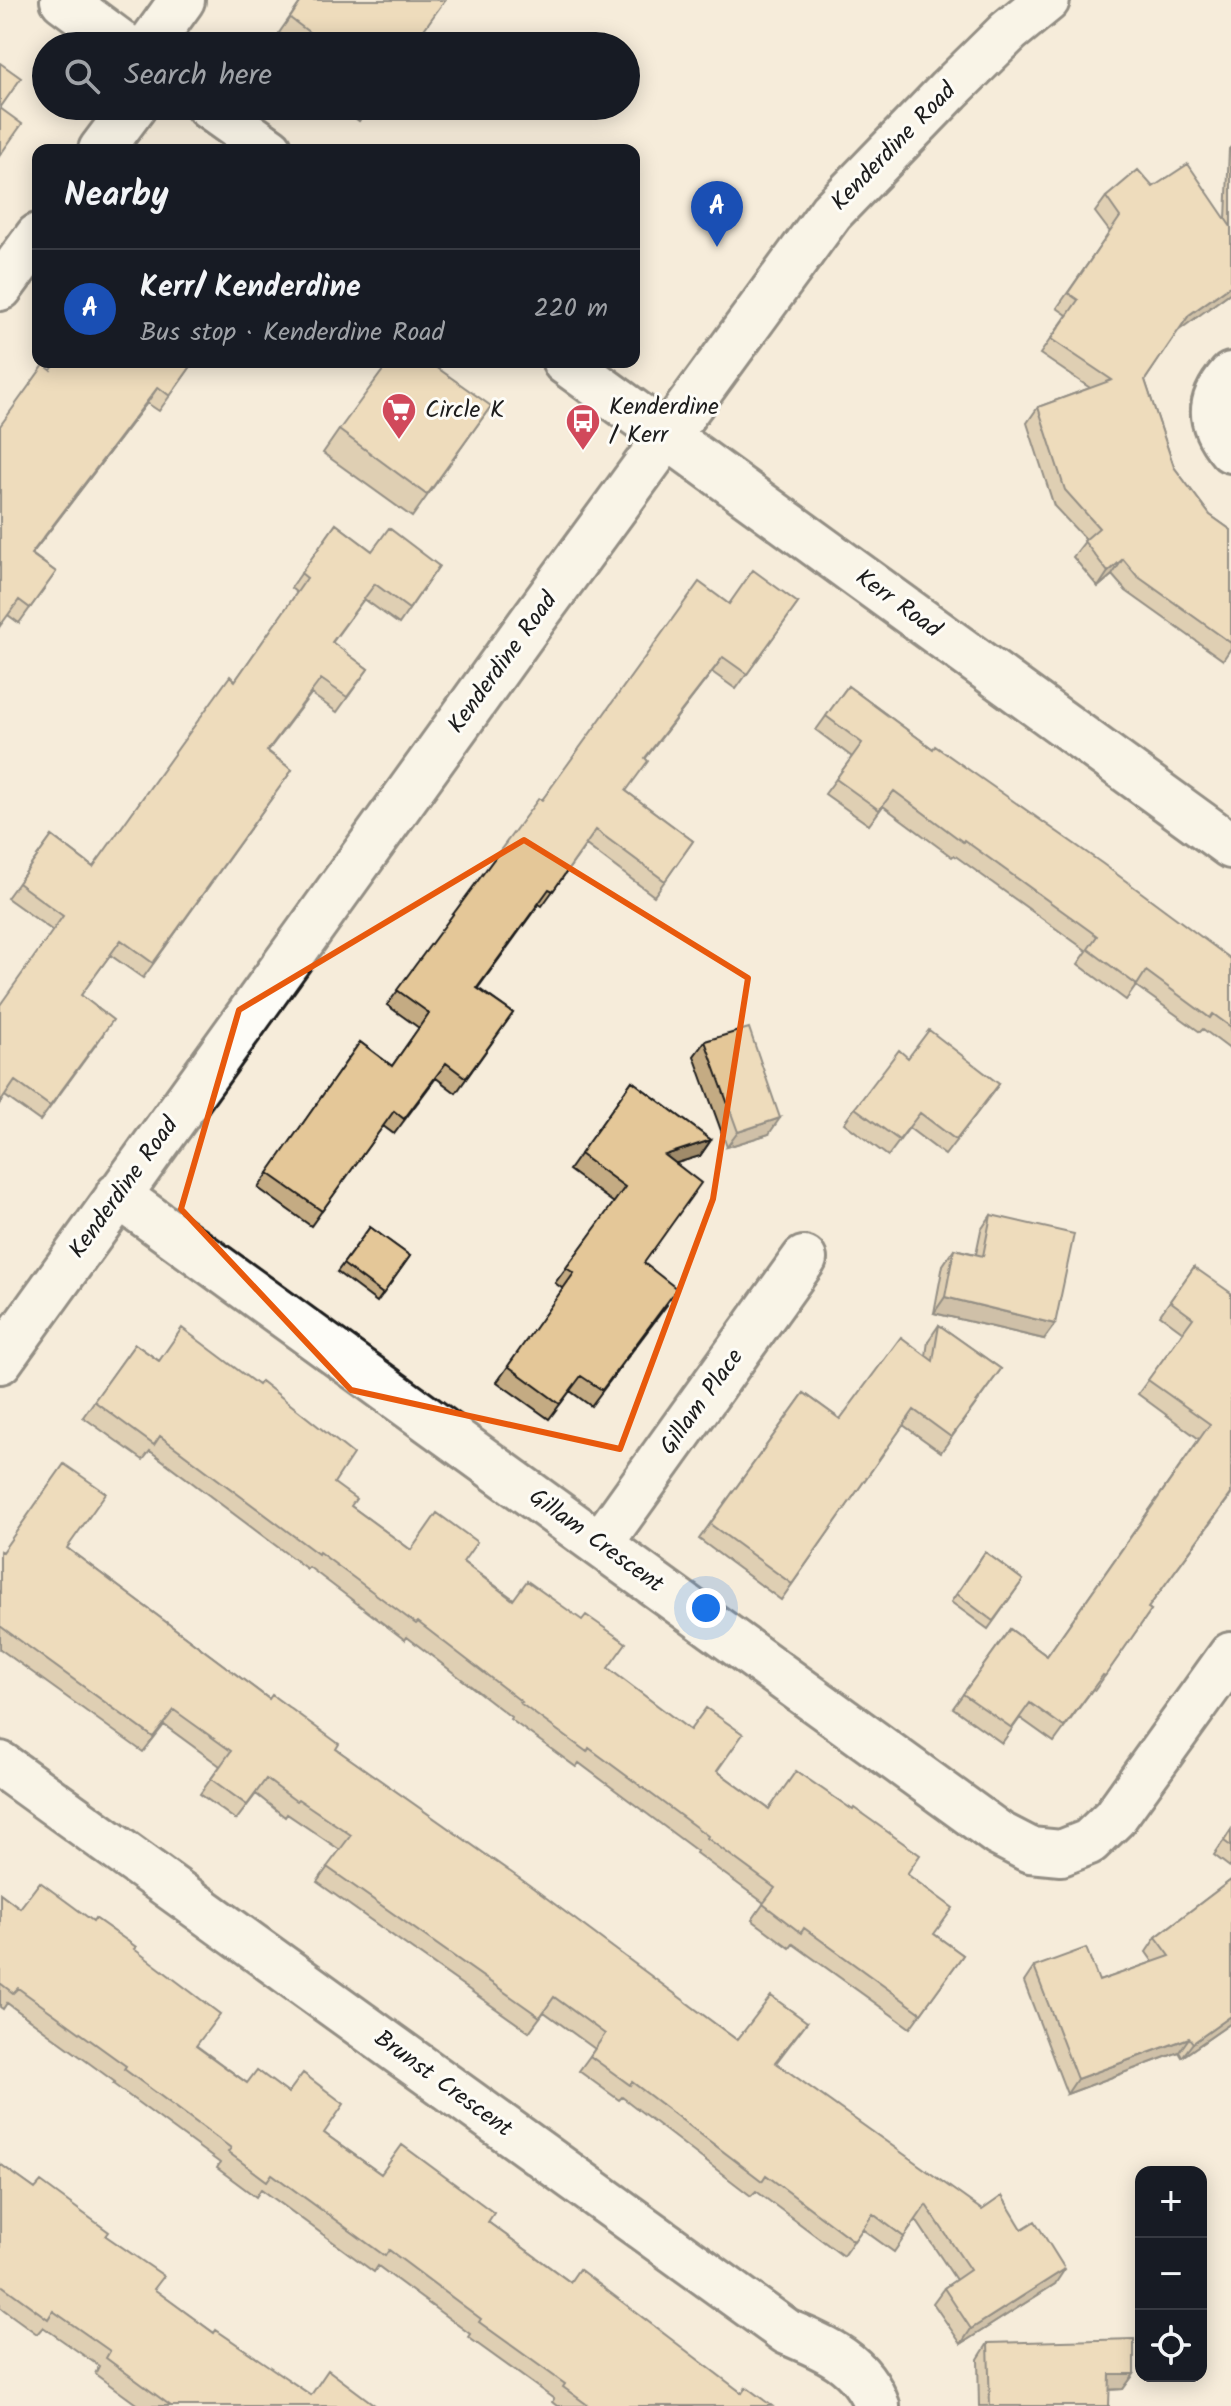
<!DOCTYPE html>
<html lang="en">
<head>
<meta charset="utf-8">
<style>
	:root { --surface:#171b24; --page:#20242c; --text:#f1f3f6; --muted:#9ea1a6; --line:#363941; --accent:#d1495b }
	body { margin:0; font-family:Kalam,sans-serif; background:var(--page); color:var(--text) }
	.controls { position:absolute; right:24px; bottom:24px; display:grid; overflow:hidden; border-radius:16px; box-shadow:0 4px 20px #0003 }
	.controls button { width:72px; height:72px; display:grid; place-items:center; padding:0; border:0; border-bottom:2px solid var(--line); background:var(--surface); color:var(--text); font:40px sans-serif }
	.you { position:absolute; left:706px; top:1608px; width:28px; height:28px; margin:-20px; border:6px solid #fff; border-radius:50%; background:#1a73e8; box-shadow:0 0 0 12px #1a73e833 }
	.badge { display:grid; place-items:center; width:52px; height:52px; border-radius:50%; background:var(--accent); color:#fff; font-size:26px; font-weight:700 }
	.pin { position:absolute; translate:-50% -66px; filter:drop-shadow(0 2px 4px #0008) }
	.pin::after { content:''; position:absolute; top:42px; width:28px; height:24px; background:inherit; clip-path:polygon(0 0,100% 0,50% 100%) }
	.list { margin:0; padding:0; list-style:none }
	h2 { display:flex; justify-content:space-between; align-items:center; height:104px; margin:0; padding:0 32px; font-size:34px }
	h2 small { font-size:26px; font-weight:400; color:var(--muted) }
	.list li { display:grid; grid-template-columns:52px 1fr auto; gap:24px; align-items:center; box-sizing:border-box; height:120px; padding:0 32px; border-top:2px solid var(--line) }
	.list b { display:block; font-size:30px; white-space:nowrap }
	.list p { margin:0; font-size:26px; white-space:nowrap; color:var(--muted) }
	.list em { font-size:26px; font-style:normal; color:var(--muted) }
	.icon { flex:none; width:44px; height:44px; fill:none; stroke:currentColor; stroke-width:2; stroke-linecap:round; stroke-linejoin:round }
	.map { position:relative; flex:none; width:1231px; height:2406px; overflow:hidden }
	.search { position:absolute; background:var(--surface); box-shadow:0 4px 20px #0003; left:32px; top:32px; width:608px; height:88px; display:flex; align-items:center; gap:20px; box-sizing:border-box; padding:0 28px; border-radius:44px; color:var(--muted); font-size:30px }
	.panel { position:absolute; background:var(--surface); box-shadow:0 4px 20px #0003; left:32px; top:144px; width:608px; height:224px; border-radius:16px }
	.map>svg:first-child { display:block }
</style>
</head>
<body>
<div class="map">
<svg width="1231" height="2406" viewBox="0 0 1231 2406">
	<rect width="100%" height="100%" fill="#f6ecda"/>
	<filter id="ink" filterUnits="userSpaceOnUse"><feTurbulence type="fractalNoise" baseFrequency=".0125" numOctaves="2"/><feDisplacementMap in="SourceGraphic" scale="16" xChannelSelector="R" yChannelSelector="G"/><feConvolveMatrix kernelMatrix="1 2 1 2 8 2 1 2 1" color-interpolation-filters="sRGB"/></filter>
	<g filter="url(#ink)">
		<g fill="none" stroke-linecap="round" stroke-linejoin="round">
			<!-- minor casing -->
			<g stroke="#1c1c1c" stroke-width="50">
				<path id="minor" d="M 63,0 L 125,46
					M 149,46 L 182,0
					M 208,106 L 270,150
					M 101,150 L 134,106
					M 0,288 L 38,236
					M 565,362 L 1231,846
					M 1231,375 C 1207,402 1209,424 1231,450
					M 118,1195 L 999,1834 L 1030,1850 L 1061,1853 L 1089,1842 L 1114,1818 L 1231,1655
					M 0,1361 L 532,621 L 831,212 L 949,90 L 1009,31 L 1047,0
					M 600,1544 L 804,1259
					M 0,1764 L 787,2332 C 826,2348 862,2363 877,2406"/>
			</g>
			<!-- minor -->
			<use href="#minor" stroke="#fdfcf7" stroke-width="44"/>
		</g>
		<!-- wall -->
		<path fill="#c4ab83" stroke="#1c1c1c" stroke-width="2" d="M 302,0 L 413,46 L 296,46 L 279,33 Z
			M 339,106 L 370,106 L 359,121 Z
			M 1231,147 L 1231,292 L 1178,330 L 1145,380 L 1174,467 L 1210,515 L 1231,530 L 1231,648 L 1223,660 L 1126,591 L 1112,575 L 1098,587 L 1073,557 L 1086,540 L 1054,506 L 1027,423 L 1038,407 L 1090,388 L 1040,354 L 1067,315 L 1057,308 L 1110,232 L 1095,212 L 1106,197 L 1153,187 L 1226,219 L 1229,149 Z
			M 194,362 L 159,411 L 147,403 L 32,554 L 56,572 L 19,623 L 8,615 L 51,370 Z
			M 491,406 L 412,517 L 323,453 L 339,430 Z
			M 336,524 L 372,551 L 439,566 L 399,624 L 364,599 L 332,643 L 368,669 L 337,712 L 311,694 L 268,751 L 292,770 L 143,978 L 110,955 L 81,995 L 103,1035 L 40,1121 L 5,1096 L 53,931 L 7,898 L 52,836 L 93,867 L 235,681 L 297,593 L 291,588 Z
			M 798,603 L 736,689 L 712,672 L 645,759 L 626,791 L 693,841 L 654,896 L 586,845 L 542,906 L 539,904 L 478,988 L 513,1013 L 456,1093 L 436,1078 L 394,1134 L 383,1126 L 311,1226 L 258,1188 L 360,1042 L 392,1066 L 419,1028 L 387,1005 L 542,800 L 729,604 Z
			M 848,686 L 933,749 L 1231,959 L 1231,1050 L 1203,1029 L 1200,1032 L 1136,986 L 1126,1000 L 1078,964 L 1087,951 L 954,855 L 952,857 L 883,806 L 869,825 L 825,794 L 852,757 L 816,730 Z
			M 705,1041 L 769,1134 L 727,1147 L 694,1056 Z
			M 908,1058 L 999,1084 L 945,1155 L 909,1128 L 888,1156 L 844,1123 L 855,1108 Z
			M 632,1081 L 711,1140 L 700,1156 L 676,1163 L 644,1263 L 667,1305 L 591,1406 L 570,1391 L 549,1419 L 497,1382 L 563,1289 L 555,1283 L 614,1203 L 569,1170 Z
			M 991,1215 L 1044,1339 L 934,1313 L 943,1265 L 954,1249 L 976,1254 L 981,1230 Z
			M 370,1227 L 410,1256 L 377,1302 L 337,1272 Z
			M 1194,1267 L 1231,1495 L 1148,1608 L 1151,1610 L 1095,1690 L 1093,1689 L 1054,1742 L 1020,1718 L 1002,1743 L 953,1708 L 1010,1629 L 1047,1656 L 1199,1439 L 1138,1394 L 1183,1332 L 1160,1315 Z
			M 939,1325 L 1001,1369 L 941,1452 L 903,1425 L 781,1600 L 699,1539 L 804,1393 L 840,1419 L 926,1356 L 928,1341 Z
			M 135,1344 L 334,1483 L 351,1506 L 411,1550 L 463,1562 L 608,1668 L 717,1771 L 769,1809 L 907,1874 L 934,1934 L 963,1955 L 910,2028 L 793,1944 L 790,1948 L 752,1920 L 764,1903 L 696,1853 L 697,1851 L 579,1763 L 576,1767 L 510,1719 L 511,1717 L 407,1637 L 405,1640 L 309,1567 L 307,1569 L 150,1451 L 143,1460 L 83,1417 Z
			M 67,1548 L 336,1749 L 737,2040 L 807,2022 L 776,2063 L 1055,2284 L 961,2344 L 933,2303 L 944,2288 L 956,2280 L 916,2220 L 894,2252 L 862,2229 L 843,2256 L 756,2191 L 751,2196 L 622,2097 L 619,2100 L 579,2071 L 595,2049 L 544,2012 L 529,2032 L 317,1882 L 340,1850 L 287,1814 L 285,1817 L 256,1794 L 236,1820 L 200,1794 L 220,1766 L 164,1725 L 143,1752 L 0,1649 L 0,1551 L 2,1552 Z
			M 985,1552 L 1023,1580 L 988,1629 L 951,1602 Z
			M 1231,1830 L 1231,1868 L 1214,1855 Z
			M 1231,1880 L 1231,2023 L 1182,2057 L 1179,2052 L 1067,2094 L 1024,1982 L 1034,1967 L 1099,1981 L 1153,1962 L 1146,1952 L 1156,1937 Z
			M 0,1893 L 20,1908 L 134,1949 L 197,2046 L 247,2083 L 324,2133 L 381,2174 L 488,2222 L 570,2282 L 742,2393 L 772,2406 L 557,2406 L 552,2402 L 554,2399 L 468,2337 L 470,2334 L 378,2266 L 374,2272 L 261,2189 L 256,2197 L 217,2168 L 220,2163 L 113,2084 L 115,2082 L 7,2003 L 3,2009 L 0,2007 Z
			M 0,2164 L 35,2189 L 106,2236 L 154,2290 L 214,2333 L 311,2395 L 376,2406 L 139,2406 L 95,2374 L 99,2366 L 43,2327 L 37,2334 L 0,2307 Z
			M 988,2343 L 1134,2374 L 1123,2389 L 1109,2390 L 1109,2406 L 979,2406 L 978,2359 Z"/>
		<!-- shaded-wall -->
		<path fill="#a08b6a" stroke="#1c1c1c" stroke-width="2" d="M 1231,285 L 1231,292 L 1178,331 L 1189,315 Z
			M 158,387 L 147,403 L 20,569 L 31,554 Z
			M 1123,559 L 1112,575 L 1098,587 L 1108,572 Z
			M 723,657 L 712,672 L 634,773 L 645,758 Z
			M 780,1118 L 769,1134 L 727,1147 L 738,1132 Z
			M 711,1140 L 700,1156 L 654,1170 L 665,1155 Z
			M 945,1297 L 1055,1324 L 1044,1339 L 934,1313 Z
			M 1231,2016 L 1231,2023 L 1182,2057 L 1193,2043 Z
			M 1189,2038 L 1179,2052 L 1067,2094 L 1077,2079 Z
			M 1065,2269 L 1055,2284 L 961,2344 L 971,2329 Z
			M 1110,2374 L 1134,2374 L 1123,2389 L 1099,2390 Z"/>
		<!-- building -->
		<path fill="#e4c798" stroke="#1c1c1c" stroke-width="2" d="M 302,0 L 445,0 L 412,46 L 318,46 L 321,41 L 290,18 Z
			M 0,63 L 21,78 L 0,108 Z
			M 0,108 L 22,124 L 0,155 Z
			M 1188,164 L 1231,227 L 1231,285 L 1189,315 L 1145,380 L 1174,467 L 1210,515 L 1231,530 L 1231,643 L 1137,576 L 1123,559 L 1108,572 L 1084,541 L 1099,528 L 1065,490 L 1038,407 L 1112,380 L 1051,339 L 1078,300 L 1068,293 L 1120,217 L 1106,197 L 1138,170 L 1153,187 Z
			M 57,362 L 194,362 L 170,396 L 158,387 L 31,554 L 56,572 L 30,608 L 19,600 L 0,626 L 0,426 L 44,365 L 51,370 Z
			M 389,362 L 429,362 L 491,406 L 427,495 L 339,430 Z
			M 336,524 L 372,551 L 389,528 L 439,566 L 409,609 L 375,584 L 332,642 L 368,669 L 347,697 L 321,679 L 267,751 L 292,770 L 153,963 L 121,940 L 81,995 L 113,1020 L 50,1106 L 15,1081 L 0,1103 L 0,1005 L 63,916 L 18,883 L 52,836 L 93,867 L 230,676 L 235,681 L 307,578 L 301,573 Z
			M 753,570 L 798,603 L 747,674 L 723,657 L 645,758 L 648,761 L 626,791 L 693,841 L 665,881 L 596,830 L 553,891 L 549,889 L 477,988 L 513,1013 L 466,1078 L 446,1063 L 404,1119 L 394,1111 L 322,1211 L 268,1173 L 360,1042 L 392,1066 L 429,1013 L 397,990 L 539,798 L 542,800 L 699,582 L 729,604 Z
			M 848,686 L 933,749 L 935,746 L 1103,864 L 1231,959 L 1231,1027 L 1213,1014 L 1210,1018 L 1146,971 L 1137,985 L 1088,949 L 1097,936 L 964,840 L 963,842 L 894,791 L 879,810 L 836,779 L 862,743 L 826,716 Z
			M 749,1028 L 780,1118 L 738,1132 L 705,1041 Z
			M 929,1030 L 999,1084 L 956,1140 L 920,1113 L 899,1140 L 855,1108 L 899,1050 L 908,1058 Z
			M 632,1081 L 711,1140 L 665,1155 L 701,1183 L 644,1263 L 677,1289 L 602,1390 L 581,1376 L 560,1404 L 508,1366 L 574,1273 L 566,1268 L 625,1187 L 580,1154 Z
			M 991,1215 L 1074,1234 L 1055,1324 L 945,1297 L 954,1249 L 983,1256 Z
			M 370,1227 L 410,1256 L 383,1294 L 343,1264 Z
			M 1194,1267 L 1231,1293 L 1231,1494 L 1148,1608 L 1151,1610 L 1105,1676 L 1103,1675 L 1064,1727 L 1030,1703 L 1012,1728 L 963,1694 L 1010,1629 L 1047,1656 L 1210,1424 L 1148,1380 L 1193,1318 L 1170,1301 Z
			M 939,1325 L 1001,1369 L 951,1437 L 914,1410 L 792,1584 L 710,1524 L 804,1393 L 840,1419 L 901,1337 L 933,1361 Z
			M 182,1328 L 258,1385 L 261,1381 L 353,1454 L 334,1483 L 356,1499 L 351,1506 L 411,1550 L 437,1513 L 477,1542 L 463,1562 L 513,1600 L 527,1581 L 582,1620 L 586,1615 L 626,1643 L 608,1668 L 690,1730 L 706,1708 L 743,1734 L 717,1771 L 769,1809 L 796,1771 L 853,1810 L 854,1808 L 920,1855 L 907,1874 L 953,1908 L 934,1934 L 963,1955 L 921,2013 L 804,1928 L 801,1933 L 763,1904 L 775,1888 L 707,1838 L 708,1836 L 589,1748 L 587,1752 L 520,1703 L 522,1702 L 418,1622 L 416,1624 L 319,1552 L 318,1554 L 160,1436 L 154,1445 L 94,1401 L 135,1344 L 159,1361 Z
			M 64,1464 L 106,1493 L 67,1548 L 269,1699 L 272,1695 L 339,1744 L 336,1749 L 529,1885 L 737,2040 L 771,1996 L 807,2022 L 775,2062 L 982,2210 L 1002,2196 L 1022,2229 L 1035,2221 L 1065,2269 L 971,2329 L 944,2288 L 970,2270 L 926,2205 L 904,2237 L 873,2214 L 854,2241 L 766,2175 L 762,2181 L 632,2082 L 630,2085 L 590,2056 L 605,2034 L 554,1997 L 540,2017 L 327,1867 L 351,1835 L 298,1799 L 296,1801 L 266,1779 L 247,1805 L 211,1779 L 231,1751 L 174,1710 L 153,1737 L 0,1626 L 0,1551 L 2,1552 Z
			M 985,1552 L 1023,1580 L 993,1621 L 957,1594 Z
			M 1231,1830 L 1231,1846 L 1224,1841 Z
			M 1231,1880 L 1231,2016 L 1193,2043 L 1189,2038 L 1077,2079 L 1034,1967 L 1086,1948 L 1099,1981 L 1170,1956 L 1156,1937 Z
			M 40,1882 L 93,1921 L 95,1918 L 136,1947 L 134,1949 L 220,2014 L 196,2046 L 247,2083 L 257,2070 L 288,2093 L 303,2073 L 344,2104 L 324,2133 L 381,2174 L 402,2145 L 494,2213 L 488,2222 L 570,2282 L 579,2269 L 742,2393 L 746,2387 L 772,2406 L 589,2406 L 563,2387 L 565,2384 L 479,2322 L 481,2319 L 389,2250 L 385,2256 L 272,2174 L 267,2181 L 228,2152 L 231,2148 L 124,2069 L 126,2066 L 18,1988 L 13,1993 L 0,1983 L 0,1893 L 20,1908 Z
			M 0,2164 L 35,2189 L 41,2182 L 109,2232 L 106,2236 L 164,2276 L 154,2289 L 214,2333 L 216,2330 L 311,2395 L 328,2370 L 376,2406 L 171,2406 L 106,2358 L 110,2351 L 53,2311 L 48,2319 L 0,2284 Z
			M 1134,2339 L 1134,2374 L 1110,2374 L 1109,2406 L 990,2406 L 988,2343 Z"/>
	</g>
	<!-- marked area -->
	<path d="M0 0H1231V2406H0ZM 524,840 L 748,978 L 713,1199 L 620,1449 L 351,1390 L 181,1209 L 239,1010 Z" fill="#f6ecda" fill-opacity=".55" fill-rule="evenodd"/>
	<path fill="none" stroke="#e8590c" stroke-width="6" stroke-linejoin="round" d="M 524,840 L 748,978 L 713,1199 L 620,1449 L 351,1390 L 181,1209 L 239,1010 Z"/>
	<!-- icons -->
	<defs>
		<g id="supermarket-pin" transform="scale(1.8)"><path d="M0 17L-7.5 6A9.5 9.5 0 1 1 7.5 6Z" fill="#d1495b" stroke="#fdfcf7"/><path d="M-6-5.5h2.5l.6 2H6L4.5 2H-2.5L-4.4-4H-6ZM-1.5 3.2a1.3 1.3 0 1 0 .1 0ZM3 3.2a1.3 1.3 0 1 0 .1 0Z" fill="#fff"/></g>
		<g id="bus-pin" transform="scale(1.8)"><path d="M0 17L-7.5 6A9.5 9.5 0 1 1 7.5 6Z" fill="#d1495b" stroke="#fdfcf7"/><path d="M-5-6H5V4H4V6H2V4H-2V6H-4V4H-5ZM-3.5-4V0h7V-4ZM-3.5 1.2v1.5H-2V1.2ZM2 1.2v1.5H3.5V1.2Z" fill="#fff"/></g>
	</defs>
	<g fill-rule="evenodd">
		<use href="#supermarket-pin" x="399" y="410"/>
		<use href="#bus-pin" x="583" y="421"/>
	</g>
	<g text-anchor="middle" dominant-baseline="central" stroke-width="6" stroke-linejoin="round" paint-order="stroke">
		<!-- street labels -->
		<g font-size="24" fill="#1c1c1c" stroke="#fdfcf7">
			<text transform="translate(894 147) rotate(-46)">Kenderdine Road</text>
			<text transform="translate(898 604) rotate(36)">Kerr Road</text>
			<text transform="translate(503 663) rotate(-54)">Kenderdine Road</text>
			<text transform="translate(124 1188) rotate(-54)">Kenderdine Road</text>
			<text transform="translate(702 1402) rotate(-54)">Gillam Place</text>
			<text transform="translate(596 1541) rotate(36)">Gillam Crescent</text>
			<text transform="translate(443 2084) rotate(36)">Brunst Crescent</text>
		</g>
		<!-- poi labels -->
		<g font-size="24" fill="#1c1c1c" stroke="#fdfcf7" text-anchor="start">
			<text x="609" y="407">Kenderdine<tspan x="609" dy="28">/ Kerr</tspan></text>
			<text x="425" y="410">Circle K</text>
		</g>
	</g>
</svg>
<div class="controls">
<button>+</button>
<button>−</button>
<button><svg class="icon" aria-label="locate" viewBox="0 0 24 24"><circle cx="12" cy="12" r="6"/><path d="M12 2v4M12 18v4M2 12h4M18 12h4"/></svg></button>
</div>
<div class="you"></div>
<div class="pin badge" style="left:717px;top:247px;background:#1a4fb4">A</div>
<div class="search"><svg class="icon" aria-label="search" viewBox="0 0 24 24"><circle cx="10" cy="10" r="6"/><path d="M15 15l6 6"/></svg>Search here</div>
<section class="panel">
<h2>Nearby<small></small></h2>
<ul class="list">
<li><span class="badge" style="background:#1a4fb4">A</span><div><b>Kerr/ Kenderdine</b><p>Bus stop · Kenderdine Road</p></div><em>220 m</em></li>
</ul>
</section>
</div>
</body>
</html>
